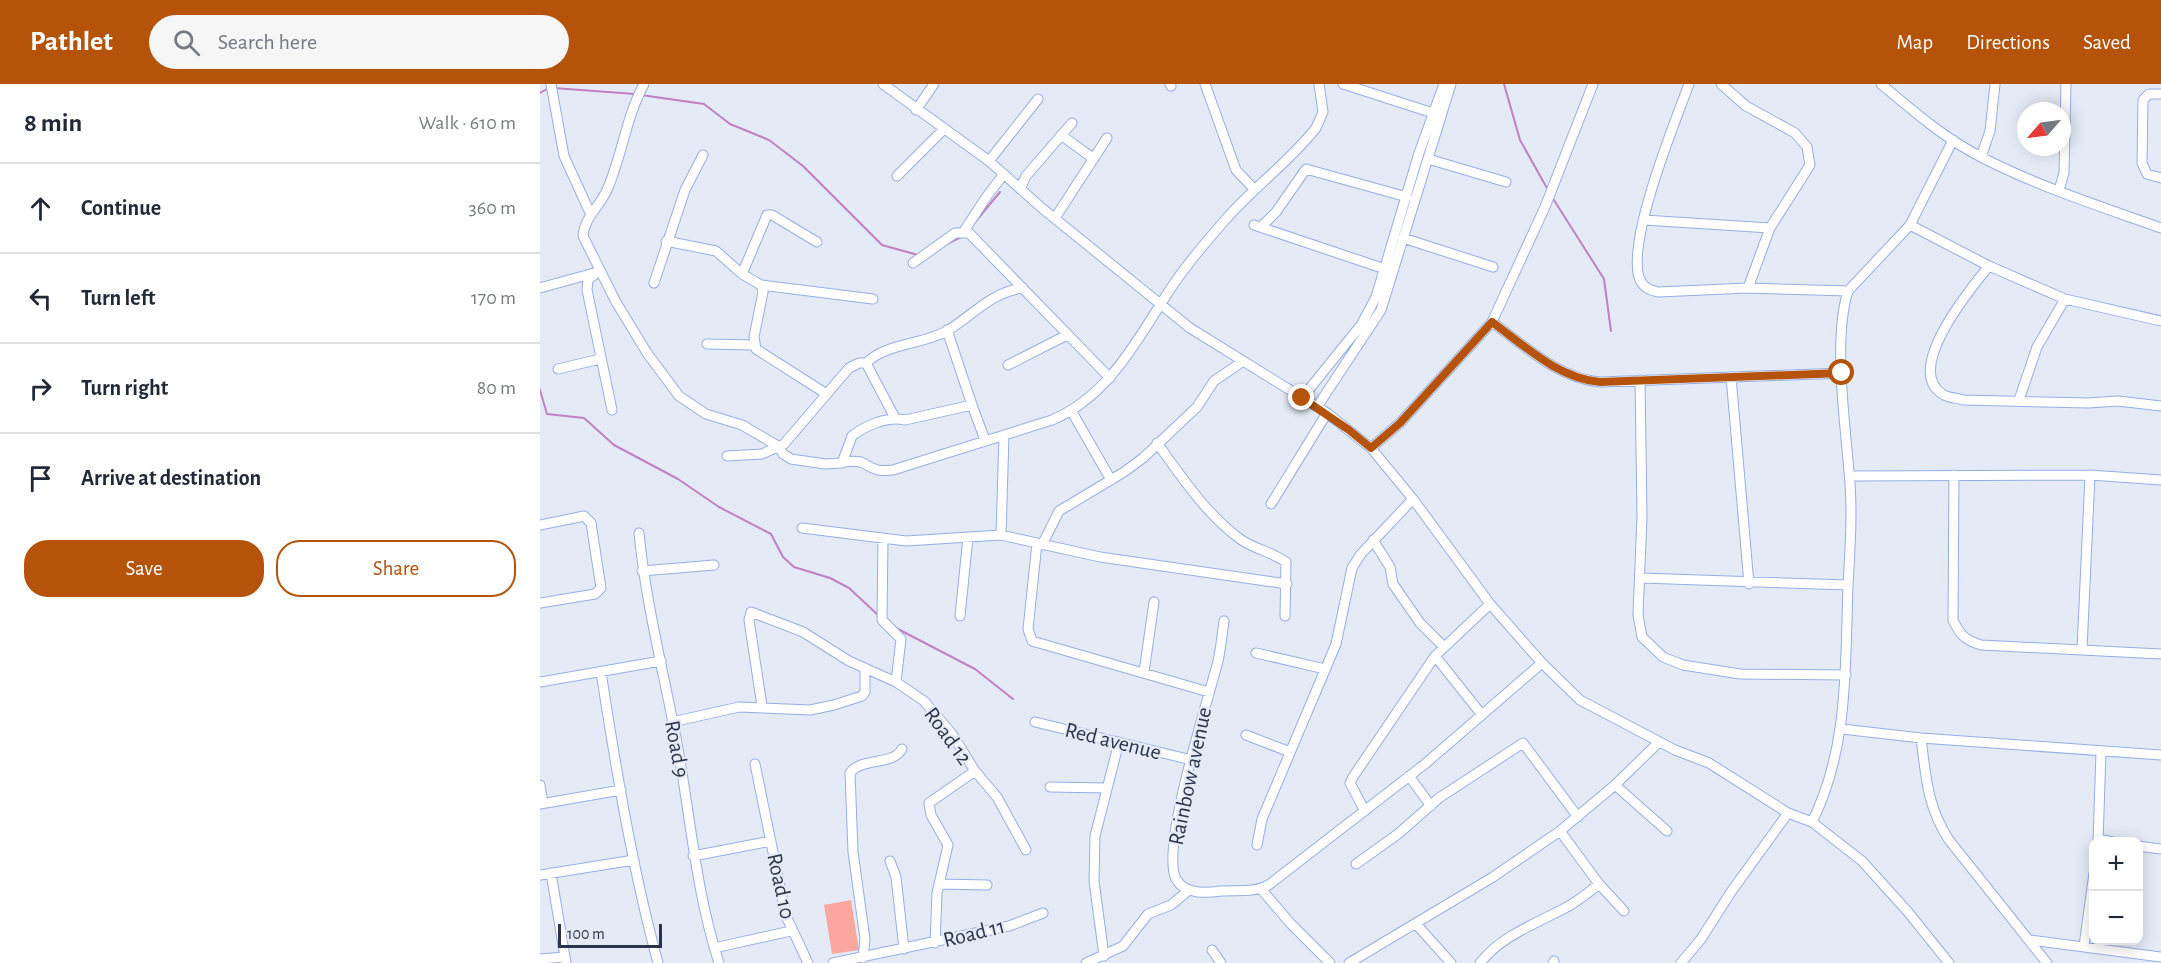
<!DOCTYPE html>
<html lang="en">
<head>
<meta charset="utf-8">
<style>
	:root { --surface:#fff; --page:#f6f6f7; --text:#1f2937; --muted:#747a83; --line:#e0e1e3; --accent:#b45309 }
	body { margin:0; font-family:"Alegreya Sans",sans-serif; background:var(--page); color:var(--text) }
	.controls { position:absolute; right:18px; bottom:18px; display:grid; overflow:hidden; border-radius:12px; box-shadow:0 3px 15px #0003 }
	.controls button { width:54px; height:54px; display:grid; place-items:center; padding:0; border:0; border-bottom:2px solid var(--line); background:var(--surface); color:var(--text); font:30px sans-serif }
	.compass { position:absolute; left:1477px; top:18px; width:54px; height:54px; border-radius:50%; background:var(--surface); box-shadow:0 3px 15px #0003; rotate:242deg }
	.scale { position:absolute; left:18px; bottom:15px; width:104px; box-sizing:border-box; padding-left:6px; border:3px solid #2a354b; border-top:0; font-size:16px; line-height:21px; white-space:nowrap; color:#2a354b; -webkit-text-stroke:4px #e5ebf6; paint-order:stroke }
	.stop { position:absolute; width:18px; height:18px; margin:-14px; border:4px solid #b45309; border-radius:50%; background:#fff }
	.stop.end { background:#b45309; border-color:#fff; box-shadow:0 2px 6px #0008 }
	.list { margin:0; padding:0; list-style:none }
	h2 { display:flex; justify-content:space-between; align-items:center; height:78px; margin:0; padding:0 24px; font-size:26px }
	h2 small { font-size:20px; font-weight:400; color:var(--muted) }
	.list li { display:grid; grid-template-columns:39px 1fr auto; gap:18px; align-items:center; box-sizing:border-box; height:90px; padding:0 24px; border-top:2px solid var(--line) }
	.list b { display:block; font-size:22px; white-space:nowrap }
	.list em { font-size:20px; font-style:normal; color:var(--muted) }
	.actions { display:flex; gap:12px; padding:18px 24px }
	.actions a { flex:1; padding:14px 0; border:2px solid var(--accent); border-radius:24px; text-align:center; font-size:21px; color:var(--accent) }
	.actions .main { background:var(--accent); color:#fff }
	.icon { flex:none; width:33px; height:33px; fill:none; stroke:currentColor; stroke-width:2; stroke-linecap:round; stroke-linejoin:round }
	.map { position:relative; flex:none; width:1621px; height:879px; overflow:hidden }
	header { display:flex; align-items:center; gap:36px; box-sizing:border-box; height:84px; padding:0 30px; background:var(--accent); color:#fff }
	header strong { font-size:28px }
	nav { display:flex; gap:33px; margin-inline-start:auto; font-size:21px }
	.search { width:420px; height:54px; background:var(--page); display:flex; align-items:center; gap:15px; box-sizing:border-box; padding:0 21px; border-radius:33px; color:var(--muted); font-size:22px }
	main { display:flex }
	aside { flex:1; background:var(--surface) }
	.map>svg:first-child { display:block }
</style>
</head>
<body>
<header>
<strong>Pathlet</strong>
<div class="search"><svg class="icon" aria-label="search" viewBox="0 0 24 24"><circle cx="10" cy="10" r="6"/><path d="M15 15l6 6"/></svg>Search here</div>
<nav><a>Map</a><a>Directions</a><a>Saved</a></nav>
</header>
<main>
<aside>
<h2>8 min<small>Walk · 610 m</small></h2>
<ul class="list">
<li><svg class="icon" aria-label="ahead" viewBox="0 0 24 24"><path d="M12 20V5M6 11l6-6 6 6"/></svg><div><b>Continue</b></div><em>360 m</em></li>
<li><svg class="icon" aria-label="left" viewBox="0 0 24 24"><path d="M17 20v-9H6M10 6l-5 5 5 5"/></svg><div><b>Turn left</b></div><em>170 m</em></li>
<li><svg class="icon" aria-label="right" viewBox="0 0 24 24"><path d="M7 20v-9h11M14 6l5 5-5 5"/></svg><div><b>Turn right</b></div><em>80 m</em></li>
<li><svg class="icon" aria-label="arrive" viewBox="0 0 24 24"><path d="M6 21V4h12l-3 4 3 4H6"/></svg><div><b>Arrive at destination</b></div></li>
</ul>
<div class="actions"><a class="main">Save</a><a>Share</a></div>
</aside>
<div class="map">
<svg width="1621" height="879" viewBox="0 0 1621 879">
	<rect width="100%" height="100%" fill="#e5ebf6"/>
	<!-- green -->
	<path fill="#faa79f" d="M 311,816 L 319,866 L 292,870 L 284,821 Z"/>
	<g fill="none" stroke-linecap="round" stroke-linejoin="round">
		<!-- stream -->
		<path stroke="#c180c4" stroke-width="2" d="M 964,0 L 980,56 L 1008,106
			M 14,4 L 95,10
			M 0,9 L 9,4
			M 101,11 L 164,20 L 190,40 L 229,56 L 263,82 L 342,161 L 378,171
			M 1012,113 L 1064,195 L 1071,247
			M 435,138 L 460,108
			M 407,160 L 421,153
			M 0,306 L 7,330 L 44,334 L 74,361 L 138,395 L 179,423 L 231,450 L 243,473 L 254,483 L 290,494 L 309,504 L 339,532
			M 356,544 L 435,585 L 473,615"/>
		<!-- minor casing -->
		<g stroke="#94aee5" stroke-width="11">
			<path id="minor" d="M 11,0 L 24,72 L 51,131
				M 104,0 C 86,33 82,72 67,106 C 60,122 44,134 43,152 L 76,218 L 107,269 L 139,312 L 166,330 L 202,341 L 238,362 L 243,370 L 251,375 L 285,380 L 302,379 L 312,352 C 326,341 348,332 365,336 L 432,321 L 445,356
				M 343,0 L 449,77 L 503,125 L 650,244 L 787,329 L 831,364 L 873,415 L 950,520 L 1002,579 L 1040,616 L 1135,666 L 1169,679 L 1248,729 L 1272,738 L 1322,777 L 1368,828 L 1409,879
				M 630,0 L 631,2
				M 665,0 L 696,86 L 714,105
				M 803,0 L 893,29
				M 1149,0 C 1135,38 1085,160 1100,196 C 1104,204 1110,206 1118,208 L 1208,204 L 1308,207
				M 1181,0 L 1206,22 L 1255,49 L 1267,63 L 1270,81 L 1230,144 L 1208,204
				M 1341,0 C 1373,27 1404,54 1441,73 C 1497,102 1562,123 1621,144
				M 1621,10 L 1609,10 L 1603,16 L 1602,79 L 1607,90 L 1621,94
				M 376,26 L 394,0
				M 521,51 L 554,75
				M 1441,73 L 1450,47 L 1455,0
				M 888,75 L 966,98
				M 449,77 L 498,15
				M 357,92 L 404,45
				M 480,105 L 486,92 L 532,39
				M 1519,106 L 1524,89 L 1526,0
				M 515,134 L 567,54
				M 1104,136 L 1230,144
				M 714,141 L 845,185
				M 1370,141 L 1449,182 L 1525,215 L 1621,237
				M 721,143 L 736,128 L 766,85 L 867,113
				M 424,147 L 447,112 L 464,90
				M 863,154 L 953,183
				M 126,157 L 176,167 L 202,190 L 221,201 L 223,208 L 214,253 L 216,265 L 285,309
				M 373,179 L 415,149 L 429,149 L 570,294
				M 1449,182 C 1432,203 1361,287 1404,311 C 1410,314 1417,314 1423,316 L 1548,319 L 1578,317 L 1621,322
				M 59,187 L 48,196 L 47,206 L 72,326
				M 202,190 L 227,131 L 232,131 L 277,158
				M 114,199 L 145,106 L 163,71
				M 221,201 L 333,215
				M 0,204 L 54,189
				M 952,238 C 986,263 1018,294 1060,298 L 1302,289
				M 407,246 L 432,321
				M 167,260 L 214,261
				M 326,279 L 355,334
				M 468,281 L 527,251
				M 18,285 L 60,275
				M 1191,293 L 1209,500
				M 1100,296 L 1102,432 L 1098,531 L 1102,553 L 1123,573 L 1143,581 L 1200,590 L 1306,591
				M 762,314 L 821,241 L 836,213 L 879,69 L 904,0
				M 1479,316 L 1497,263 L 1525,215
				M 777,323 L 841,226 L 911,0
				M 532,328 L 571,396
				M 617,359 C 642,393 665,429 700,455 C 714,465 732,468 746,478 L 745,532
				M 831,364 L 860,339 L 952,238 L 1005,123 L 1053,0
				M 187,372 L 222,370 L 244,360 L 309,284 L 319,279 L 326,279 C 347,259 381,261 407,247 C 432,232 451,208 483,204
				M 304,378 C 328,375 322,382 338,386 C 342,387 349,386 353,386 L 512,336 C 569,312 597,256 629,207 C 646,181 666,158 686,135 C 714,103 750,77 776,44 L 783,28 L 779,0
				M 1414,391 L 1413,536 C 1420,551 1425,556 1441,561 L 1621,570
				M 1310,392 L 1550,391 L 1621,396
				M 731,420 L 787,329
				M 0,441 L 44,432 L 51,439 L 61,504 L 55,510 L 0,519
				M 262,444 L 366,457 L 461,451 L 560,473 L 747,500
				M 99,449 C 106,522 125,593 138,665 C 151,737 156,808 179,879
				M 461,451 L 464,351
				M 343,454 L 342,536 L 361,555 L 356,598
				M 833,456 L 850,483 L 853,500 L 880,539 L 904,563
				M 497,459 L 488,545 L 492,557 L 669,608
				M 502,461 L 519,427 L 584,388 L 603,374 L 657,323 L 674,297 L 702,278
				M 102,487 L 174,481
				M 1101,494 L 1308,501
				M 420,532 L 428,453
				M 684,537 C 682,550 681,564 678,577 C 668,617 620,764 636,795 C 645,811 666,809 681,807 C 698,806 716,809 730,800 L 885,680 L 1002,579
				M 1542,565 L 1550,391
				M 716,569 L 785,585
				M 895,572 L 942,631
				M 61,588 C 76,685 92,783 118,879
				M 604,588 L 614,518
				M 0,598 L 121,577
				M 222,622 L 209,536 L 211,528 L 263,548 L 309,577 L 356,598 L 384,617 L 412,650 L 435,687 L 457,713 L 486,766
				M 132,638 L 199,623 L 270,626 L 294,621 L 322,612 L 325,608 L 325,584
				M 495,638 L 652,676
				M 1302,645 L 1381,654 L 1621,671
				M 706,651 L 750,668
				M 1381,654 C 1386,693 1387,722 1409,756 L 1507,879
				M 215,680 L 246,832 L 268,879
				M 869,692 L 891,722
				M 0,701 L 3,719
				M 1075,701 L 1127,747
				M 510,703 L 566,704
				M 0,720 L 81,706
				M 825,727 L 810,699 L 813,693 L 895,572 L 950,520
				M 1272,738 C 1309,664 1305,582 1308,502 C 1310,464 1313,426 1309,388 C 1305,337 1293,255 1308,207 L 1370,141 L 1413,56
				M 1020,747 L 1059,800 L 1084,827
				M 1558,755 L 1573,758
				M 1558,758 L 1561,668
				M 717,761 L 722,735 L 796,560 L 812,484 L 821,470 L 873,415
				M 1598,762 L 1621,765
				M 153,772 L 231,757
				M 350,777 L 356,793 L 364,865
				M 816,780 L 858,750 L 899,714 L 983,659 L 1038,733
				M 11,789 L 26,879
				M 0,791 L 94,776
				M 399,800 L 447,801
				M 721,805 L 751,840 L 790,879
				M 876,840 L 911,879
				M 1490,856 L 1621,873
				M 395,859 L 397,809 L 408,761 L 391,731 L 389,719 L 435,687
				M 1544,862 L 1554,789
				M 174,864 L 251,847
				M 672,866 L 681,879
				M 564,872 L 554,797 L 555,752 L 579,658
				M 323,874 L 325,855 L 313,768 L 310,689 C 321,673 353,682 362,665
				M 0,875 L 25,873
				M 293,879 L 469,842 L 503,829
				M 546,879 L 583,862 L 608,830 L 631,821 L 649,806
				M 809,879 L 953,793 L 1020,747 L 1075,701 L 1119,658
				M 940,879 C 961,852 995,840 1025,824 C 1037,818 1048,809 1059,800
				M 1013,879 L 1014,877
				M 1141,879 L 1161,855 L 1191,808 L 1248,729"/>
		</g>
		<!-- minor -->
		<use href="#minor" stroke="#fff" stroke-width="9"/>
	</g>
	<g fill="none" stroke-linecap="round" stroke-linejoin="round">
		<!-- route -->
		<path stroke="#b45309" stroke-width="8" d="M 762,314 L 809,346 L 831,364 L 860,339 L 952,238 C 986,263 1018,294 1060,298 L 1302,289"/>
	</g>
	<g text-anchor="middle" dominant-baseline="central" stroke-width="4.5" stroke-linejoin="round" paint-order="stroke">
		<!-- street labels -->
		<g font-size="22" fill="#2a354b" stroke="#e5ebf6">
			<text transform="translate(408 652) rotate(54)">Road 12</text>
			<text transform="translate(573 657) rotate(14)">Red avenue</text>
			<text transform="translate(137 665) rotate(80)">Road 9</text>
			<text transform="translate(650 692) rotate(-78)">Rainbow avenue</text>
			<text transform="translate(241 802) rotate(78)">Road 10</text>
			<text transform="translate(434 849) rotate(-14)">Road 11</text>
		</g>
	</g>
</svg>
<div class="controls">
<button>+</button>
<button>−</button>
</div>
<svg class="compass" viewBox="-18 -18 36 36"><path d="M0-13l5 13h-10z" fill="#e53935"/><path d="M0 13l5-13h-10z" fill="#747a83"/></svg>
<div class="scale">100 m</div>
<div class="stop" style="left:1302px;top:289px"></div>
<div class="stop end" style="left:762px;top:314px"></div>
</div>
</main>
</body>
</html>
